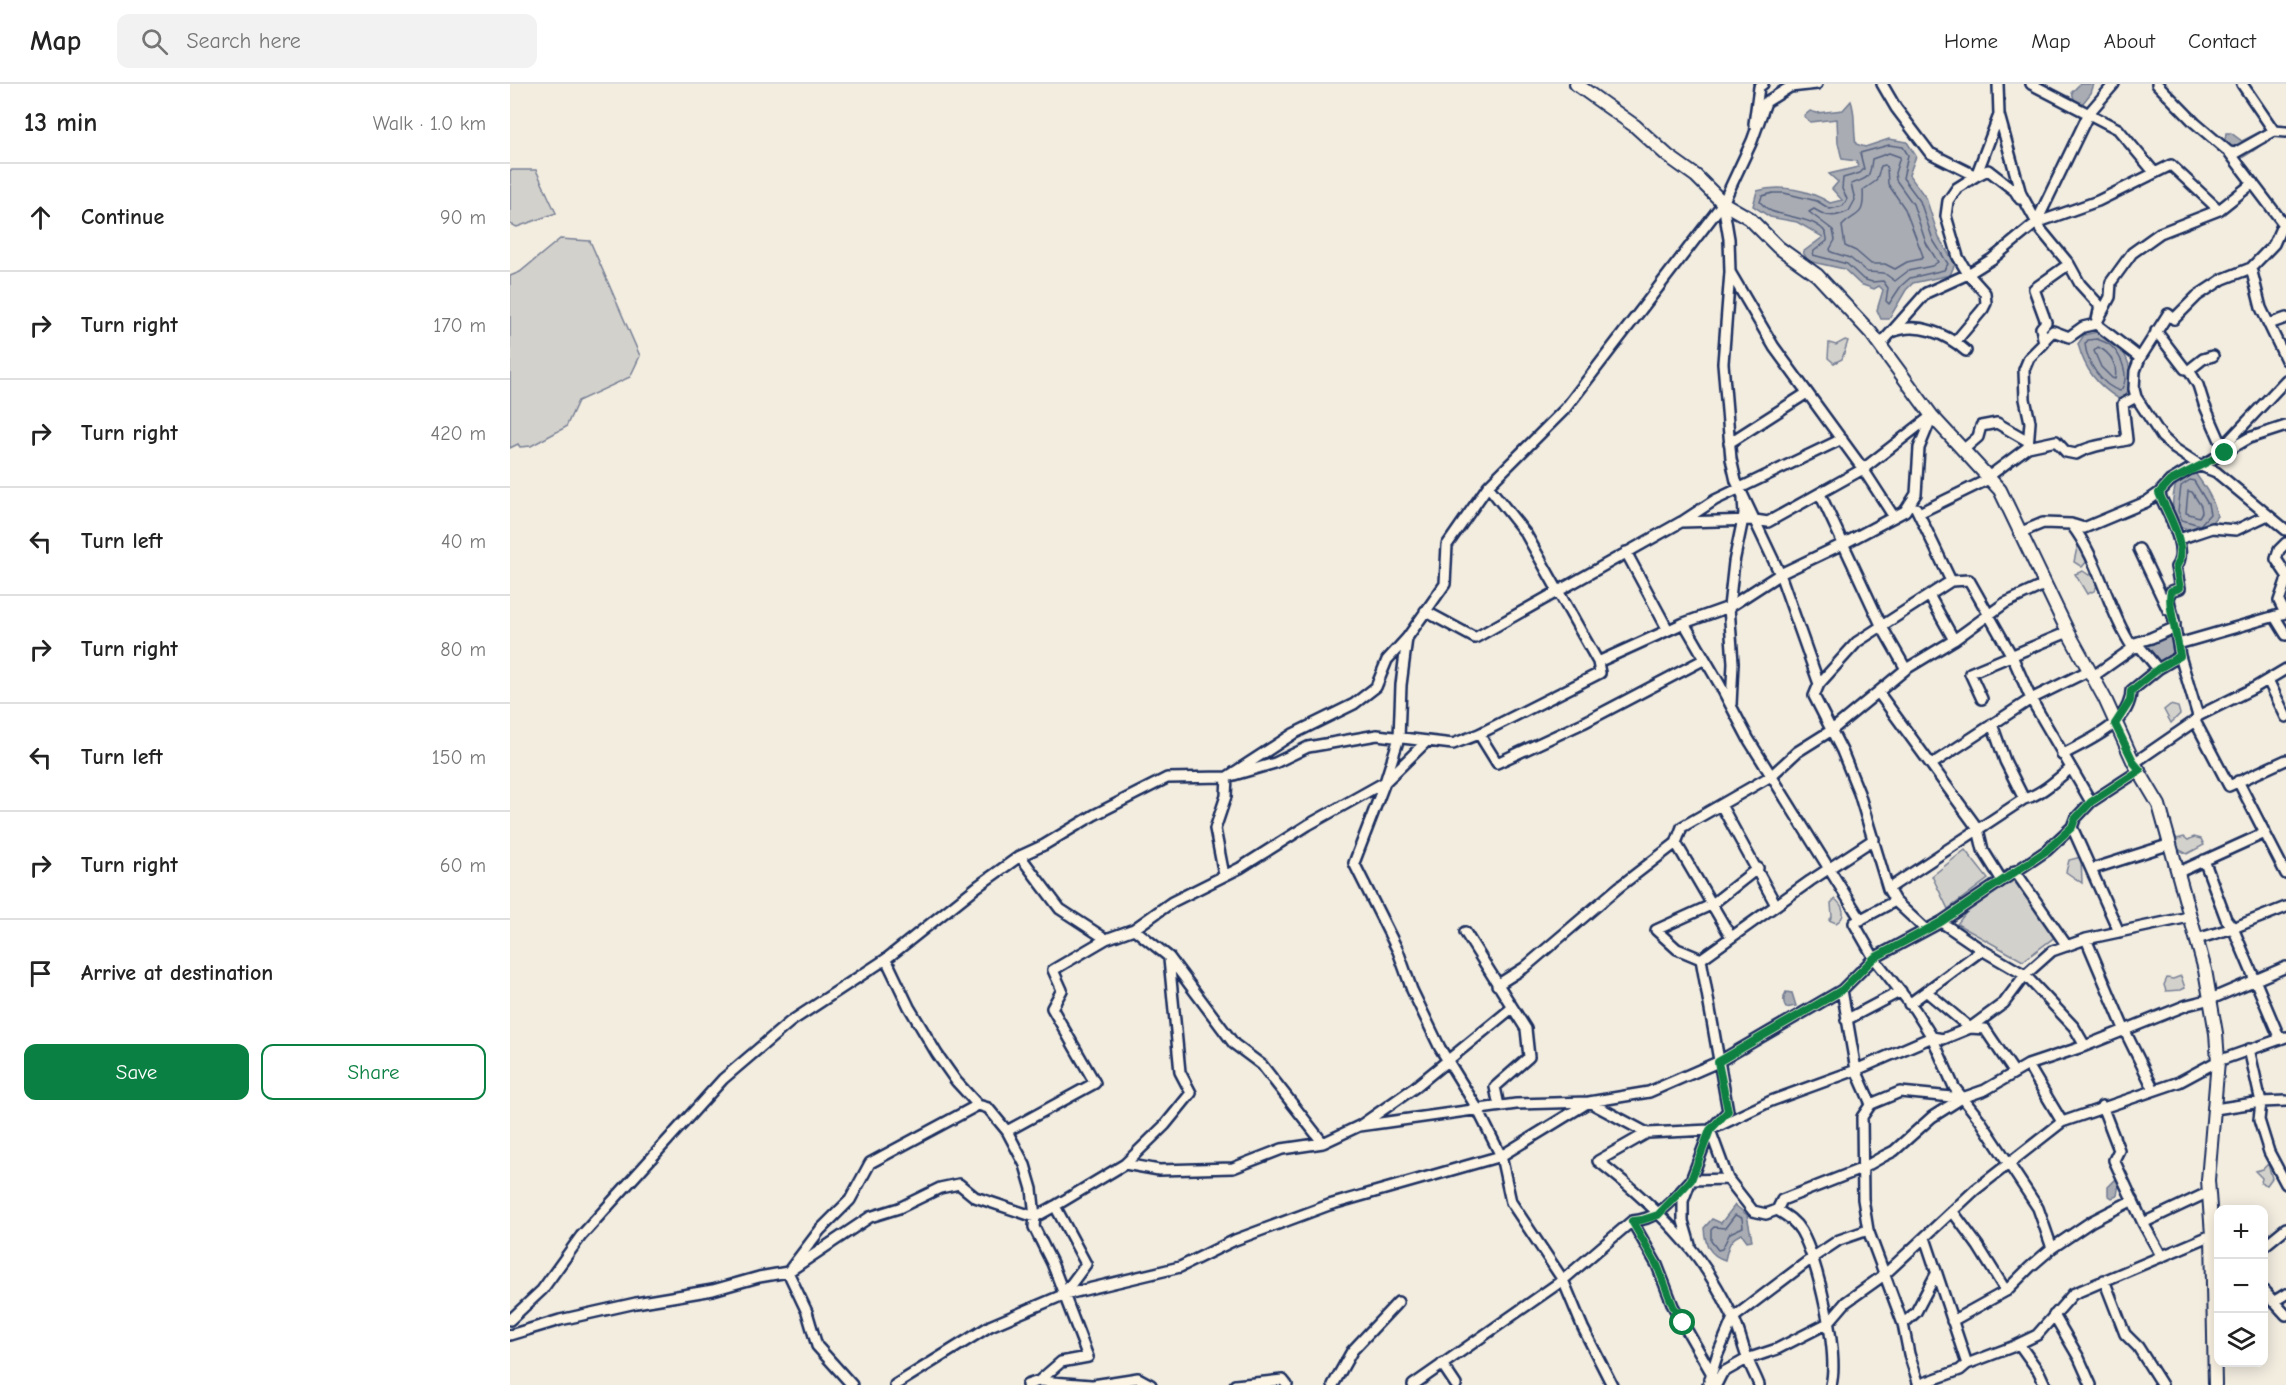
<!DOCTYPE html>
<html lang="en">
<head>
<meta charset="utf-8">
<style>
	:root { --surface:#fff; --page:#f2f2f2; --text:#222; --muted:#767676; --line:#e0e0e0; --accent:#0b8043 }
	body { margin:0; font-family:"Comic Neue",sans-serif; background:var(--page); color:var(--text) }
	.controls { position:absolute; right:18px; bottom:18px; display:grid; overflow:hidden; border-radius:12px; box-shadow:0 3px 15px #0003 }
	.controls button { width:54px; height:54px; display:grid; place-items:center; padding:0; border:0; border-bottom:2px solid var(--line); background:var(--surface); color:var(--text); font:30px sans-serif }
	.stop { position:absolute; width:18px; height:18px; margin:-14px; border:4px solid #0b8043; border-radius:50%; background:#fff }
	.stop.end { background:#0b8043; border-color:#fff; box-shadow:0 2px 6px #0008 }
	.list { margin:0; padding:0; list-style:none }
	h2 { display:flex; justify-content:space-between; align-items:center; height:78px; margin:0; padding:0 24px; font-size:26px }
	h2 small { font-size:20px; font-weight:400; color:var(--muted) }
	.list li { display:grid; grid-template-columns:39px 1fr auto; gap:18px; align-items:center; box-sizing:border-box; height:108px; padding:0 24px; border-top:2px solid var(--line) }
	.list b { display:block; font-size:22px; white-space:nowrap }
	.list em { font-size:20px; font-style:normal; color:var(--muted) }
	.actions { display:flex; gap:12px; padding:18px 24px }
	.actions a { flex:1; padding:14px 0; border:2px solid var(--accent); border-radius:12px; text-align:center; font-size:21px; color:var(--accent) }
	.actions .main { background:var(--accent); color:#fff }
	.icon { flex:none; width:33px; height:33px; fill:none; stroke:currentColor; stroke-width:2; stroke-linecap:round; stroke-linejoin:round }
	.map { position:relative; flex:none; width:1776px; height:1301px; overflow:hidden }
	header { display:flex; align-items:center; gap:36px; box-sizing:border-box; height:84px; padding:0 30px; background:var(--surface); border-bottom:2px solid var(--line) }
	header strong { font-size:28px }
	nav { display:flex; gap:33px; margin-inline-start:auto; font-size:21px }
	.search { width:420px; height:54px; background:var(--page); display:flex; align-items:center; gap:15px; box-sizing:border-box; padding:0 21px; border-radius:12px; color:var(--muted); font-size:22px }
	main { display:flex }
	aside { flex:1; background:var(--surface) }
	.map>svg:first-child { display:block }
</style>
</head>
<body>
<header>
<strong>Map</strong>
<div class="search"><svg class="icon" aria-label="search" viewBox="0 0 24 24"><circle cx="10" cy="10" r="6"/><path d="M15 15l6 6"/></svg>Search here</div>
<nav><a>Home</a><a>Map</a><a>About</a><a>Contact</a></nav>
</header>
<main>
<aside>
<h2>13 min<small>Walk · 1.0 km</small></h2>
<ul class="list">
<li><svg class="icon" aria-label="ahead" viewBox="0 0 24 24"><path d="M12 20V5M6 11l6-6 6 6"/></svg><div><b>Continue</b></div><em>90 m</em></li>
<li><svg class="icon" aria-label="right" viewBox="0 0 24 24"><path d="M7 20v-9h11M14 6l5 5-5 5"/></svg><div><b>Turn right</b></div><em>170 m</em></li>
<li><svg class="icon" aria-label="right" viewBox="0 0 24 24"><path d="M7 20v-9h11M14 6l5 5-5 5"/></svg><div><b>Turn right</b></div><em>420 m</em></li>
<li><svg class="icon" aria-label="left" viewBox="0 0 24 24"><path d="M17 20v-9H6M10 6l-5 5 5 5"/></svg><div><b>Turn left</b></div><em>40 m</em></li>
<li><svg class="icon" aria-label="right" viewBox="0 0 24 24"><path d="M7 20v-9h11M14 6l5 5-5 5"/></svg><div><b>Turn right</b></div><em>80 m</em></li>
<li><svg class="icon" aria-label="left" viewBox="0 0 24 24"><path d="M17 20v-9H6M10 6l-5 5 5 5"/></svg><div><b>Turn left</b></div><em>150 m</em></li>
<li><svg class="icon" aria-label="right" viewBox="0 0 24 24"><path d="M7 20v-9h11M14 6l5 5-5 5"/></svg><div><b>Turn right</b></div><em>60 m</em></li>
<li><svg class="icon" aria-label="arrive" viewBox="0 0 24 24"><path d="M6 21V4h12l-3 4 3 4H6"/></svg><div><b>Arrive at destination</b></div></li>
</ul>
<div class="actions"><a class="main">Save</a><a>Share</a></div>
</aside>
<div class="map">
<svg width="1776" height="1301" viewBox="0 0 1776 1301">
	<rect width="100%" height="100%" fill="#f3ede0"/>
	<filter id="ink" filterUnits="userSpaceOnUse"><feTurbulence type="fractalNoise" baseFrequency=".0167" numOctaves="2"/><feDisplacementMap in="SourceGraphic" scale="12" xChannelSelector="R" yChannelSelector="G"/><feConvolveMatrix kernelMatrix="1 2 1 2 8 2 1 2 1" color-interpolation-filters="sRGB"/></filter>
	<g filter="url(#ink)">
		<!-- green -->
		<path fill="#d3d1cc" stroke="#778095" stroke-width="1.5" d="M 0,86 L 26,86 L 46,129 L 7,143 L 0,140 Z
			M 50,155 L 80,157 L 130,272 L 120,293 L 68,317 L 56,343 L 21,362 L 10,363 L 8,360 L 0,364 L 0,192 L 10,188 Z
			M 1335,256 L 1338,257 L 1332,275 L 1324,279 L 1318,274 L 1319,259 L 1326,261 Z
			M 1568,459 L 1575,465 L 1578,476 L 1572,483 L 1564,478 Z
			M 1573,487 L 1579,491 L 1585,487 L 1588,500 L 1584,507 L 1577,510 L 1565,490 Z
			M 1660,621 L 1668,623 L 1670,630 L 1661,639 L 1654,626 Z
			M 1662,746 L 1667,755 L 1674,753 L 1678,756 L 1684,753 L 1691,755 L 1694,761 L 1677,770 L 1670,766 L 1670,769 L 1667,771 Z
			M 1455,766 L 1478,795 L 1438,825 L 1422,792 Z
			M 1571,773 L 1572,799 L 1556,788 L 1559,776 Z
			M 1502,791 L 1546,852 L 1513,877 L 1447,840 L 1466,816 Z
			M 1325,815 C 1334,822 1337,833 1326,839 L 1319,836 L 1322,833 L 1321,819 Z
			M 1671,892 L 1675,904 L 1671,906 L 1656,907 L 1654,901 L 1657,894 L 1663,895 Z
			M 1758,1080 L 1762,1094 L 1757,1101 L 1751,1099 L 1752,1094 L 1745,1087 L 1753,1085 Z"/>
		<!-- water -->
		<path fill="#a9acb3" stroke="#707a91" stroke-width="1.5" d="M 1570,0 L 1584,0 L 1581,9 L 1573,19 L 1565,19 L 1562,8 Z
			M 1341,17 C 1346,30 1343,45 1346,60 L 1355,63 L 1379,55 L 1397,58 L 1406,72 L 1399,91 L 1416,114 L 1429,154 L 1445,180 L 1440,191 L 1403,199 L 1396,206 L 1379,235 L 1371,235 L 1367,226 L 1373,206 L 1369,202 L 1364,205 L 1350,200 L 1334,185 L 1298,177 L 1293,168 L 1313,153 L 1287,138 L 1260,133 L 1243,122 L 1247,107 C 1270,100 1300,106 1320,119 L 1332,116 L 1322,105 L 1328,98 L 1319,90 L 1348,83 L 1346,77 L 1332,75 L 1328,59 L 1327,35 L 1300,38 L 1294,32 L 1300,27 L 1307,29 L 1333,26 Z
			M 1757,44 L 1759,45 C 1757,61 1744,66 1732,74 L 1727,72 L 1715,56 L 1716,49 L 1721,49 L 1732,57 Z
			M 1587,248 C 1592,251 1600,253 1604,256 C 1619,270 1631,304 1609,315 C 1587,301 1575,286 1568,260 L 1574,251 Z
			M 1680,389 L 1685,389 C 1695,403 1704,415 1707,432 C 1693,451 1687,449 1666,441 C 1661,426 1662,411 1667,397 Z
			M 1666,508 C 1663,520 1670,524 1670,535 C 1670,548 1663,557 1664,569 L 1658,577 L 1647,578 L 1625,561 L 1645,557 L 1663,546 L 1655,524 Z
			M 1276,908 L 1282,909 L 1286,922 L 1276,924 C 1273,920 1273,913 1276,908 Z
			M 1606,1095 L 1609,1099 L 1607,1112 L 1602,1114 L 1598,1111 L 1598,1103 Z
			M 1225,1121 L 1237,1131 L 1242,1156 L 1237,1157 L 1232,1150 C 1219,1154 1218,1164 1215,1176 C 1199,1171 1195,1160 1194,1144 L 1202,1135 L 1211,1139 Z"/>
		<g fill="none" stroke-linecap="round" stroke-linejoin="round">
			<!-- shore -->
			<path stroke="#546180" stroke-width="1.5" d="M 1379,61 L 1393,63 L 1398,71 L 1393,94 L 1410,117 L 1423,156 L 1438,180 L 1434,186 L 1400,194 L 1391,202 L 1379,220 L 1376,217 L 1378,204 L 1373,197 L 1362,198 L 1353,195 L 1337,180 L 1303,171 L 1304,167 L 1317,157 C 1320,135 1274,133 1261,127 C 1257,125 1253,121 1250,118 L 1252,112 L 1263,109 L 1274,109 L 1307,117 L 1320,125 L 1333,122 L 1337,115 L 1332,105 L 1333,94 L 1350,89 L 1354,85 L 1350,69 Z
				M 1379,69 L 1390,73 L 1385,89 L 1386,96 L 1403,120 L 1416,159 L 1428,178 L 1422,182 L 1398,187 L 1385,197 L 1374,189 L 1357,188 L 1340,174 L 1321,168 L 1320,165 L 1325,156 L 1323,146 L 1299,128 L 1304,125 C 1317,133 1324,134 1339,127 L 1345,116 L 1341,100 C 1359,94 1360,94 1362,75 Z
				M 1375,81 L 1377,83 L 1378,100 L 1395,125 L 1413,172 L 1411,175 L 1397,178 L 1385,185 L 1375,180 L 1361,180 L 1346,167 L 1335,162 L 1332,142 C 1345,127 1355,136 1353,106 L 1366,97 L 1371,82 Z
				M 1587,255 C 1591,257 1597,258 1601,262 C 1612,272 1621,295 1610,307 C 1591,301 1577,279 1575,260 L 1578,256 Z
				M 1588,263 C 1601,269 1608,282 1605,295 L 1602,294 L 1591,283 L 1584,267 Z
				M 1680,396 L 1684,397 L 1698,420 L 1700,430 L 1690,441 L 1672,436 L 1668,427 L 1671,402 Z
				M 1678,407 L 1682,408 L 1691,422 L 1692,428 L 1689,433 L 1676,429 Z
				M 1225,1131 L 1232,1134 L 1233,1143 L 1220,1149 L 1212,1165 L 1208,1166 L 1201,1157 L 1201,1146 L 1204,1143 L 1215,1144 Z"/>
			<!-- minor casing -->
			<g stroke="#1b2f5e" stroke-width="14">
				<path id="minor" d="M 1372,0 L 1386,24 L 1420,69 L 1466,92 L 1478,86 L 1505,107 L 1510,115
					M 1488,0 L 1489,31 L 1511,110 L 1531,146 L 1559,180 L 1570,200 L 1590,222 L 1586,240 L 1630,274 L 1625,287 L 1624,305 L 1626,313 L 1652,353 L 1665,365 L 1691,382 L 1706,388 L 1776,446
					M 1521,0 L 1608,45 L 1644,88
					M 1647,0 L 1685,39 L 1719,68 L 1776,143
					M 1732,0 L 1764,47
					M 1244,40 L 1249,3 L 1253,0
					M 1719,68 L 1725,69 L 1764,47 L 1776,48
					M 1213,119 L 1219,155 L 1220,188 L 1213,279 L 1221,375 L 1226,397 L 1270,490 L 1309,600 L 1304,612 L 1332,667 L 1349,709 L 1378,805 L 1385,817 L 1415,845
					M 1526,139 L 1579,29 L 1604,0
					M 1741,184 L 1751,224 L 1776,276
					M 1220,188 L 1264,263 L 1353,385 L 1384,433
					M 1759,240 L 1776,234
					M 1646,247 L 1675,285 L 1679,286 L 1688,301 L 1694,320 L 1715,368
					M 1382,248 C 1407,237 1437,250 1456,267
					M 1534,256 L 1543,247 L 1559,253 L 1573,243 L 1586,240 L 1600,213 L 1601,198 L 1622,169 L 1650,149 L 1709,126 L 1743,99
					M 1446,257 L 1473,225 L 1476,219 L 1475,209 L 1458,190 L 1448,173 L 1436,132 L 1438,117 L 1447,104 L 1466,92 L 1489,31
					M 1370,261 L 1416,209 L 1458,190 L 1482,175 L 1526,139 L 1588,117 L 1661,81 L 1709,126
					M 1630,274 L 1658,230 L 1664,235 L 1687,212 L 1713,195 L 1741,184 L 1764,160 L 1773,139 L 1776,137
					M 1679,286 L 1693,275 L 1703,272
					M 1219,359 L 1297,309
					M 1518,363 L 1520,338 L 1515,315 L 1514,286 L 1519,274 L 1534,259 L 1531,244 L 1536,238 L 1524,205 L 1559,180
					M 1713,363 L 1776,296
					M 1453,366 L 1468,353 L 1471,342 L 1487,339 L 1518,357
					M 978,402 L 1016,450 L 1088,578
					M 1310,410 L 1372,543 L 1396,585
					M 1406,424 L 1441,497
					M 1409,429 L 1479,395 L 1482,390 L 1518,363 L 1546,357 L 1556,368 L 1566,370 C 1580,361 1600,360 1617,356 L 1613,320 L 1626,313
					M 1173,437 L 1205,416 L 1332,355
					M 1561,440 C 1590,477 1597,525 1623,564 L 1630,563 L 1648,585
					M 1509,449 L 1533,439 L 1561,440 L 1574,444 L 1636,418 L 1649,409 L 1660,397 L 1680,385 L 1691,382 L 1739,354 L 1776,342
					M 1669,455 L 1702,444 L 1726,446 L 1758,431
					M 1776,459 L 1769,466 L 1766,475 L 1776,490
					M 1629,465 L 1658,526
					M 1116,468 L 1158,546
					M 1420,513 L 1444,556
					M 915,527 L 965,554 L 1171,438 L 1245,436 L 1258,438 L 1353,385 L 1420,333
					M 1775,529 L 1769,517 L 1776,497
					M 1765,533 L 1776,551
					M 1664,538 L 1670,572 L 1688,632
					M 1174,539 L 1210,601 L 1239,656 L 1351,836
					M 1668,560 L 1776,529
					M 1582,593 L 1623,564 L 1625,559 L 1641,554 L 1664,544 L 1665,540 L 1658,514 L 1661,507 L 1670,504 L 1666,483 C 1680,465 1657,429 1649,409
					M 1758,596 L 1776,633
					M 1309,600 L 1347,558 L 1441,497 L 1459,496 L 1502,572 L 1521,615 L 1581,718
					M 1368,608 L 1468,745 L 1473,766 L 1491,795
					M 1472,615 L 1460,589 L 1558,548
					M 1221,621 L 1223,579 L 1219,523 L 1224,478 L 1234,430 L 1233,414
					M 1685,637 L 1719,702 L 1776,676
					M 1482,640 L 1495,677 L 1514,715 C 1531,711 1547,695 1560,685
					M 969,650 L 987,679 L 1073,639 L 1195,575
					M 917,657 L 875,698 L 844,779 L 888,867 L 902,906 L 930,964 L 967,1024 L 991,1072 L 1001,1118 L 1053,1196 L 1073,1244 L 1102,1301
					M 1552,671 C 1578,656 1620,641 1621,607 L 1648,585 L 1670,572
					M 1624,679 L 1685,637 L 1688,632 L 1744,604 L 1776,585
					M 1422,680 L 1521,615 L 1578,587
					M 1728,697 L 1776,790
					M 1211,721 L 1266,821
					M 1562,743 L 1609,848
					M 1166,759 L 1221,853
					M 510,772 L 550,825 L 596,855
					M 1694,776 L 1716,835 L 1723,844 L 1770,955
					M 1582,785 L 1661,760
					M 1505,787 L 1557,862
					M 1669,788 L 1755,749
					M 714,791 L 705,745 L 716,712 L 717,693 L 783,650 L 844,620 L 866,603 L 877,576 L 897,554 L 935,500 L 937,461 L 978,402 L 1055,325 L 1213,119 L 1242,57 L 1256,18 L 1280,3 L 1307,0
					M 1378,805 L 1514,715
					M 1385,817 L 1344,839 L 1364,874 L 1405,926 L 1422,953 L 1444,1003 L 1470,1036 L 1528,1124 L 1542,1164
					M 1431,838 L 1472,866 L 1515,891 L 1564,943 L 1575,962
					M 624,845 L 662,818 L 730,784 L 798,741 L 875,698 L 889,654 L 891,601 L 897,554
					M 955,848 L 1016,945 L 1019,973 L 985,1003 L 989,1022
					M 1576,855 L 1615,947 L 1644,1006
					M 1687,855 L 1723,844 L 1776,823
					M 376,875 L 399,923 L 427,970 L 446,997 L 468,1021 L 478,1024 L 497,1047
					M 1191,875 L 1218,1027 L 1200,1046 L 1218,1095 L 1243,1127 L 1256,1130 L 1267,1126 C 1277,1132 1285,1137 1291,1147 C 1308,1176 1329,1269 1321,1301
					M 1191,875 L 1300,797 L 1364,755
					M 1191,875 L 1167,865 L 1146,846 L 1201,821 L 1248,784
					M 987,901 L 1014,884 L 1109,803 L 1166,759 L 1172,743 L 1261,692 L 1287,668 L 1322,646 L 1396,585 L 1444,556 L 1495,519 L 1534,501
					M 1332,906 L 1346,986 L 1361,1020 L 1390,1008 L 1452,1014
					M 1417,908 L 1460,944 L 1475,945 L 1504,988
					M 1399,920 L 1472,866
					M 1336,936 L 1391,907
					M 1739,965 L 1751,1018 L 1749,1036 L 1759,1068 L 1776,1100
					M 1518,981 L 1552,1038
					M 1361,1020 L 1352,1033 L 1353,1115 L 1358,1146 L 1393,1240
					M 1592,1022 L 1609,1066 L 1604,1076 L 1633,1139 L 1652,1173
					M 1705,1025 L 1751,1018 L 1776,1017
					M 851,1041 L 904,1004 L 1002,924
					M 1137,1049 L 1088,1077 C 1119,1101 1150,1129 1176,1159 C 1195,1180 1210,1207 1223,1233 C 1230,1247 1232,1261 1238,1276 C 1241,1284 1246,1293 1249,1301
					M 615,1080 L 649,1086 L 723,1084 L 772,1065 L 813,1059 L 849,1042 L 1006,1020 L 1079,1018 L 1137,1049 L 1200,1046 L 1261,1017 L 1346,986 L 1422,953 L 1433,955 L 1460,944 L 1494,919 L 1515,891 L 1542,867 L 1576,855 L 1679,833
					M 1267,1126 L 1272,1116 L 1351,1085 L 1374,1072 L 1384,1067 L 1422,1033 L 1452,1014 L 1475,1006 L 1518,981 L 1575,962 L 1677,921 L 1701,915 L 1776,883
					M 1443,1128 L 1468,1162 L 1496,1207
					M 1122,1137 L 1147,1181 L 1163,1222 L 1202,1290
					M 1633,1139 L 1699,1108
					M 1415,1154 L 1457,1280
					M 1180,1161 L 1173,1137 L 1173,1117 L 1200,1046
					M 1754,1162 L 1776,1144
					M 1594,1196 L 1615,1250 L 1628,1263 L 1652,1301
					M 1754,1207 L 1776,1231
					M 553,1211 L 576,1180 L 545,1122 L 615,1080 L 655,1041 L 681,1009 L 670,988 L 659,875
					M 1763,1218 L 1776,1210
					M 1544,1231 L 1569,1274 L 1581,1301
					M 0,1236 L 32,1206 L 71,1152 L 213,995 L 280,938 L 376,875 L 468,802 L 510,772 L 534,761 L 584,731 L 657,694 L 717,693 L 765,679 L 798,663 L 867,651 L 943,660 L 969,650 L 1090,589 L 1088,578 L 1174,539 L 1219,523 L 1270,490 L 1333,460 L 1395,427 L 1406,410 L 1409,364 L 1422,332
					M 1442,1237 L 1496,1207 L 1520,1183 L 1542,1164 L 1582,1137 L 1623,1116
					M 0,1251 L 50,1236 L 126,1219 L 203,1206 L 249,1193 L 278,1188 L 310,1146 L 340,1116 L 360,1079 L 468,1021
					M 1509,1260 L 1529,1288 L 1535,1301
					M 932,1280 L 946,1301
					M 529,1297 L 551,1278 L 578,1273 L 542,1179 L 524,1143 L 525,1133 L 522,1105 L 515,1081 L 497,1047 L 585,999 L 542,924 L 552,906 L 543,886 L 596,855 L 624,845 L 659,873 L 724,960 L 752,981 L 813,1059
					M 342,1301 L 307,1262 L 297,1228 L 278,1188 L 360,1133 L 389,1124 L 430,1104 L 449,1100 L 465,1113 L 525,1133 L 545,1122
					M 385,1301 L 480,1242 L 553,1211 L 670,1183 L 725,1156 L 819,1121 L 991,1072 L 1079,1018 L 1139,1008 L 1208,978 L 1332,906 L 1364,874 L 1431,838 L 1536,767 L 1562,743 L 1565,735 L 1581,718 L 1630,686
					M 517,1301 L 529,1297 L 581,1301
					M 583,1301 L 628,1294 L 641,1301
					M 725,1301 L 773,1296 L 777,1301
					M 823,1301 L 842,1267 L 888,1218
					M 903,1301 L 1053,1196 L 1122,1137 C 1151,1135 1162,1116 1181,1096 L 1218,1095
					M 1198,1301 L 1207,1272 L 1223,1234 L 1302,1174 L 1329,1156 L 1358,1146
					M 1206,1301 L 1212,1289 L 1237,1275 L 1267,1265 L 1318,1239 L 1336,1218 L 1374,1191 L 1465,1106 L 1552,1038 L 1669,998 L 1708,977 L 1776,953
					M 1408,1301 L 1450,1286 L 1457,1280 L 1502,1263 L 1527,1251 L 1563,1210 L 1702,1151
					M 1409,1301 L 1399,1270 L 1393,1240 L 1406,1228 L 1426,1190"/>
			</g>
			<!-- tertiary casing -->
			<g stroke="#1b2f5e" stroke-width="16">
				<path id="tertiary" d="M 1066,0 L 1125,42 L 1158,72 L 1186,92 L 1213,119 L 1239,134 L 1268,163 L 1307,191 L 1361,249 L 1422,332 L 1490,406 L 1558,548 L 1595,615 L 1624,679 L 1649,721 L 1695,886 L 1706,949 L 1708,977 L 1698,1096 L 1702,1151 L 1705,1301"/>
			</g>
			<!-- minor -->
			<use href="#minor" stroke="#fcf5e5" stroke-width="9"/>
			<!-- tertiary -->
			<use href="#tertiary" stroke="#fcf5e5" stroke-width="12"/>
		</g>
	</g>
	<g fill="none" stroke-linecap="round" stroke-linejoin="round" filter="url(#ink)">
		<!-- route -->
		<path stroke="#0b8043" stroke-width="8" d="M 1173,1239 L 1163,1222 L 1147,1181 L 1122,1137 L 1132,1136 L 1148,1131 L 1181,1096 L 1200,1046 L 1218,1027 L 1208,978 L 1332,906 L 1364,874 L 1431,838 L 1536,767 L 1562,743 L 1565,735 L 1581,718 L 1630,686 L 1624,679 L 1605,640 L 1620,617 L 1621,607 L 1648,585 L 1670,572 C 1668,556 1657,519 1661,507 L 1670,504 L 1666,483 C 1680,464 1657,429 1649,409 L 1660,397 L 1715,369"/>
	</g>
</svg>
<div class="controls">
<button>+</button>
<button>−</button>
<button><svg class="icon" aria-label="layers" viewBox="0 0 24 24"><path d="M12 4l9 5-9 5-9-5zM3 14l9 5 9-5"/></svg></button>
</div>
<div class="stop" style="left:1173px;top:1239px"></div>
<div class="stop end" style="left:1715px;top:369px"></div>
</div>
</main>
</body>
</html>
